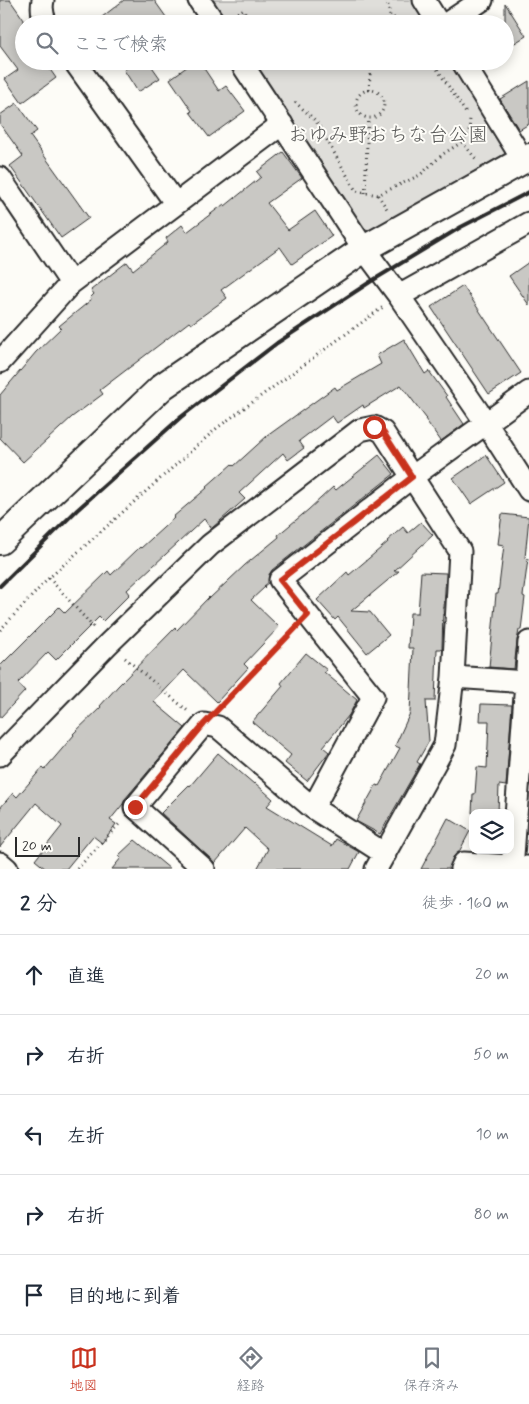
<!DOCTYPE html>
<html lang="ja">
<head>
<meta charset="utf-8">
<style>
	:root { --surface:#fff; --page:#f6f6f7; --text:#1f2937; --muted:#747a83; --line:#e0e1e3; --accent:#c8321e }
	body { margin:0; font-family:Mynerve,"Klee One",sans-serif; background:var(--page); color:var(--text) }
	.controls { position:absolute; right:15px; bottom:15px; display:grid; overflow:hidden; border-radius:10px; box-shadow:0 2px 12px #0003 }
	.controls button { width:45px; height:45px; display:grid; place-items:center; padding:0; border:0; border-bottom:1px solid var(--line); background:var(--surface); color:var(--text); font:25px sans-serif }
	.scale { position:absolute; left:15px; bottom:12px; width:65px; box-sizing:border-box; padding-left:5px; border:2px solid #2b2b2b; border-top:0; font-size:14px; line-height:18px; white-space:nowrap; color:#2b2b2b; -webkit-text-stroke:4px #fdfcf7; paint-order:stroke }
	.stop { position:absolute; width:15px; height:15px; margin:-11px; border:4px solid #c8321e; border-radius:50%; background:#fff }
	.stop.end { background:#c8321e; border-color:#fff; box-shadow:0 1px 5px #0008 }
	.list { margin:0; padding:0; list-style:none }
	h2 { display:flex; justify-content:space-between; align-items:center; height:65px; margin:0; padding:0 20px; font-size:21px }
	h2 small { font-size:16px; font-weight:400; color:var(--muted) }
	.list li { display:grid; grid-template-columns:32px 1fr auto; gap:15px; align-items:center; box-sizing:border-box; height:80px; padding:0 20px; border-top:1px solid var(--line) }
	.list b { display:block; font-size:19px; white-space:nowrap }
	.list em { font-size:16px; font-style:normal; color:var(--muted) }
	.icon { flex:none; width:28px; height:28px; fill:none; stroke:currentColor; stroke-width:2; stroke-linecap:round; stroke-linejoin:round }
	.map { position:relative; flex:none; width:529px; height:869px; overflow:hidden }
	.search { position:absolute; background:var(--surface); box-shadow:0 2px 12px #0003; left:15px; right:15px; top:15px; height:55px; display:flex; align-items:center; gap:12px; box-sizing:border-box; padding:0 18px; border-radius:28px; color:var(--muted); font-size:19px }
	.sheet { height:465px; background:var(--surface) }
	nav { display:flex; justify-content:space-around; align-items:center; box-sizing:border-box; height:70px; border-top:1px solid var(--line); background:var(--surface); font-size:14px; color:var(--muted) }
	nav a { display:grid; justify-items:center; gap:2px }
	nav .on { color:var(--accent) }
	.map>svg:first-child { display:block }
</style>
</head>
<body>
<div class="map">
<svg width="529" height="869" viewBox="0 0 529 869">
	<rect width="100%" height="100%" fill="#fdfcf7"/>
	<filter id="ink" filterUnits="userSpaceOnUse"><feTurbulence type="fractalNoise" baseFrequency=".02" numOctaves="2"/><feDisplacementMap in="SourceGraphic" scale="10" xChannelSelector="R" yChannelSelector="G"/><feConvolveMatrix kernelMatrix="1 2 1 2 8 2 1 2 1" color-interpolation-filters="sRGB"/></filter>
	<g filter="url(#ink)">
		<!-- green -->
		<path fill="#dfdeda" stroke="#858482" d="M 205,0 L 413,0 L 428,24 L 221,24 Z
			M 247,61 L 452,61 L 509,151 L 365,235 Z"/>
		<!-- building -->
		<path fill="#c9c8c4" stroke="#2b2b2b" d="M 0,0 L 10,0 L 24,20 L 24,61 L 44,61 L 56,78 L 22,103 L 5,79 L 18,70 L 0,46 Z
			M 124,0 L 154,0 L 171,24 L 93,24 Z
			M 505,3 L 526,36 L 505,49 Z
			M 137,61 L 148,61 L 160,78 L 138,92 L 124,70 Z
			M 195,61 L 199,61 L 219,91 L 226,86 L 245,111 L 209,137 L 190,112 L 192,111 L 170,79 Z
			M 529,81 L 529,124 L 519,130 L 500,99 Z
			M 17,103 L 37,131 L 30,136 L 89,218 L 61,238 L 10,166 L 23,156 L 0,124 L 0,115 Z
			M 283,152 L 302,178 L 267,203 L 288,230 L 315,211 L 332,236 L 292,264 L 280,247 L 221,290 L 227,298 L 191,324 L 189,322 L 100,390 L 103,394 L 72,417 L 23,462 L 0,438 L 0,395 L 36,352 L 61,328 L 59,326 L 91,300 L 90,298 L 94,294 L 91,290 L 127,262 L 133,270 L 168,242 L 166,238 L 182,225 L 187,232 L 224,204 L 225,206 L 261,177 L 257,172 Z
			M 529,262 L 529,305 L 509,276 Z
			M 463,286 L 521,373 L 489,394 L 431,307 Z
			M 404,339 L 425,374 L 429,371 L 447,396 L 446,397 L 464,424 L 441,441 L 425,419 L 426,418 L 401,385 L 364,408 L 363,405 L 337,423 L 332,416 L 299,441 L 304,448 L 288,460 L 283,453 L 239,493 L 245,499 L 212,528 L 204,519 L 127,590 L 130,594 L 103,621 L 99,617 L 56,660 L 48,652 L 18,683 L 25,691 L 0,718 L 0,666 L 59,607 L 65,613 L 108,571 L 111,575 L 140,547 L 141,548 L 174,518 L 173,517 L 207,488 L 206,487 L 232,464 L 234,466 L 267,436 L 335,387 L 337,390 L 381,364 L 377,355 Z
			M 379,455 L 394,474 L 272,570 L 269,575 L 268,583 L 264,586 L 265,587 L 251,600 L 279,627 L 244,664 L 248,668 L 217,702 L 184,670 L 154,702 L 185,728 L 125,799 L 123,804 L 110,820 L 116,824 L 102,843 L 93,836 L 66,869 L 46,869 L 35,860 L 62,826 L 36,803 L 0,847 L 0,808 L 13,793 L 17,797 L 42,768 L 44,770 L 74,735 L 73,734 L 101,707 L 100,706 L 118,686 L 175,628 L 177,630 L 209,597 L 210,598 L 245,565 L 279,537 L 278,535 L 308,510 L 333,487 L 336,490 Z
			M 486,455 L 504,482 L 471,504 L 453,478 Z
			M 502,514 L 529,517 L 525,558 L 528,559 L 523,596 L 525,597 L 521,630 L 519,630 L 517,641 L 514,669 L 489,667 L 496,594 L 498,594 L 504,545 L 498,544 Z
			M 421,522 L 433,535 L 394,571 L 399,571 L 351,611 L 370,612 L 389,635 L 367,653 L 338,617 L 335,620 L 317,600 L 347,572 L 349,575 L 388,542 L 387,541 L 403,527 L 408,533 Z
			M 421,572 L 446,573 L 444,608 L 443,608 L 442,649 L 437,649 L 435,701 L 426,701 L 429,741 L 417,762 L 420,764 L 380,834 L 356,821 L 376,785 L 379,786 L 400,748 L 395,746 L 410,713 L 413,648 L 408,648 L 410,613 L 418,613 Z
			M 306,653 L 327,670 L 324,672 L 357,700 L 349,715 L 323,747 L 329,752 L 307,781 L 285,763 L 291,755 L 252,722 L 283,686 L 281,683 Z
			M 481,704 L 512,705 L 506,786 L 499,785 L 498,813 L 472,813 L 473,794 L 475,794 L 477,767 L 487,768 L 489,721 L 480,721 Z
			M 218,753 L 254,784 L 255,783 L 273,799 L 267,806 L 332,846 L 336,839 L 359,852 L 350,869 L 257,869 L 268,849 L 245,828 L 215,863 L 161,813 L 189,785 L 190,786 Z
			M 448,818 L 470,831 L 459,852 L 453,857 L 449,869 L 421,869 Z
			M 135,840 L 170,869 L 112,869 L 121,858 L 118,856 Z"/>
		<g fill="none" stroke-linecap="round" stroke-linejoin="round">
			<!-- minor casing -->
			<g stroke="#2b2b2b" stroke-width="25">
				<path id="minor" d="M 43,0 C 41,9 42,16 47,24
					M 199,0 L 215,24
					M 424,0 L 439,24
					M 446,24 L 482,0
					M 74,61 L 176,204
					M 240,61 L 364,249 L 399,296
					M 462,61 L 523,160
					M 0,178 L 71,283
					M 529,223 L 399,296 L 486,423 L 529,490
					M 0,362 L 71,283 L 282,124
					M 453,677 L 526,682
					M 0,755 L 108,644 L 210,545 L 360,430 L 374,427 L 383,432 L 460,551 L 453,677 L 445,745 L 376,869
					M 313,808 L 373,697 L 280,580 L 412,477 L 529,392
					M 0,863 L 7,869
					M 204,869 L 135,807 L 204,724 L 218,727 L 313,808 L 385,854
					M 461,869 L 464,863 L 529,867
					M 512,869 L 529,642"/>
			</g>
			<!-- tertiary casing -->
			<g stroke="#2b2b2b" stroke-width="30">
				<path id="tertiary" d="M 0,541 L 163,386 L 364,249 L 529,157"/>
			</g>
			<!-- path -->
			<path stroke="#2b2b2b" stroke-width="3" stroke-dasharray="1 4" stroke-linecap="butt" d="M 387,0 L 390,16 L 406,24
				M 233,15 L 244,9 L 248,24
				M 394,24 L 398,20
				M 432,61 L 466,113
				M356 104a14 14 0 1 1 28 0a14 14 0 1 1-28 0Z
				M 369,90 L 371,61
				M 295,102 L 316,121 L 356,191 L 378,195 L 420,175 L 443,154 L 462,142 L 469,133 L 470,118
				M 462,142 L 476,159
				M 365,193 L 368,118
				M 378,195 L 387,209
				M 49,578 L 95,629
				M 0,630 L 49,578 L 217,428 L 383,307
				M 125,658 L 189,712
				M 220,707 L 293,630
				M 77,869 L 121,822"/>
			<!-- minor -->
			<use href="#minor" stroke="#fdfcf7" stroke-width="21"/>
			<!-- tertiary -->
			<use href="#tertiary" stroke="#fdfcf7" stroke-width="26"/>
			<!-- rail -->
			<path stroke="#2b2b2b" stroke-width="4" d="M 0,586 L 77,510 L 181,417 L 277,343 L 370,282 L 461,227 L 529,192"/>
		</g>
	</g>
	<g fill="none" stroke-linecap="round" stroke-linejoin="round" filter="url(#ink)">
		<!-- route -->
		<path stroke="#c8321e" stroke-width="6" d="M 135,807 L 204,724 L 308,615 L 280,580 L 412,477 L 383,432 L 374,427"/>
	</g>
	<g text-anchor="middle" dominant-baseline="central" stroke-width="4" stroke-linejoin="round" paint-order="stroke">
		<!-- park labels -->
		<g font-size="20" fill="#585857" stroke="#fdfcf7">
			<text x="388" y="135">おゆみ野おちな台公園</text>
		</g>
	</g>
</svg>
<div class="controls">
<button><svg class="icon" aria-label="layers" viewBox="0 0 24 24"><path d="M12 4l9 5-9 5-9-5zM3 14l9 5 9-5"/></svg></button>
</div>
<div class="scale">20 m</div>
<div class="stop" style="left:374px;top:427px"></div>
<div class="stop end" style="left:135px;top:807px"></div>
<div class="search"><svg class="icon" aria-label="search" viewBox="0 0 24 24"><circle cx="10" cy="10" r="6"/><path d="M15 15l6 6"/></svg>ここで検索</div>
</div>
<section class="sheet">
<h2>2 分<small>徒歩 · 160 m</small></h2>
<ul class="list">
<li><svg class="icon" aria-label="ahead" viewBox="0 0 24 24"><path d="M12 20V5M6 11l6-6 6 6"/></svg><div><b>直進</b></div><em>20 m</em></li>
<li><svg class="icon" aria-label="right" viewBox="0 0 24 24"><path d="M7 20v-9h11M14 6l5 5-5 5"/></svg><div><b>右折</b></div><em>50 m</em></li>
<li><svg class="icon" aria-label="left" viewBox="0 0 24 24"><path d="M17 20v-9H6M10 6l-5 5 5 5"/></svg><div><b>左折</b></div><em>10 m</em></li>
<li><svg class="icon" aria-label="right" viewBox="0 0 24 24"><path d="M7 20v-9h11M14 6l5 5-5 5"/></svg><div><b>右折</b></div><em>80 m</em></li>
<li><svg class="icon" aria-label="arrive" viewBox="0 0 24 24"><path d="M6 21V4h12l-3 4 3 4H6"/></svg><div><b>目的地に到着</b></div></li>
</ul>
</section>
<nav>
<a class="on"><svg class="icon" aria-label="map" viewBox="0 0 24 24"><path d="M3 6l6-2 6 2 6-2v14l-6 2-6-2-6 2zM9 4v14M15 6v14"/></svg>地図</a>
<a><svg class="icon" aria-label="directions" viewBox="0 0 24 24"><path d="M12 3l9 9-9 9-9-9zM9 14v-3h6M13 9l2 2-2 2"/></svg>経路</a>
<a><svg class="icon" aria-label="saved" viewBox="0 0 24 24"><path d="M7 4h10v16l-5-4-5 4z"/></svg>保存済み</a>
</nav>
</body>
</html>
